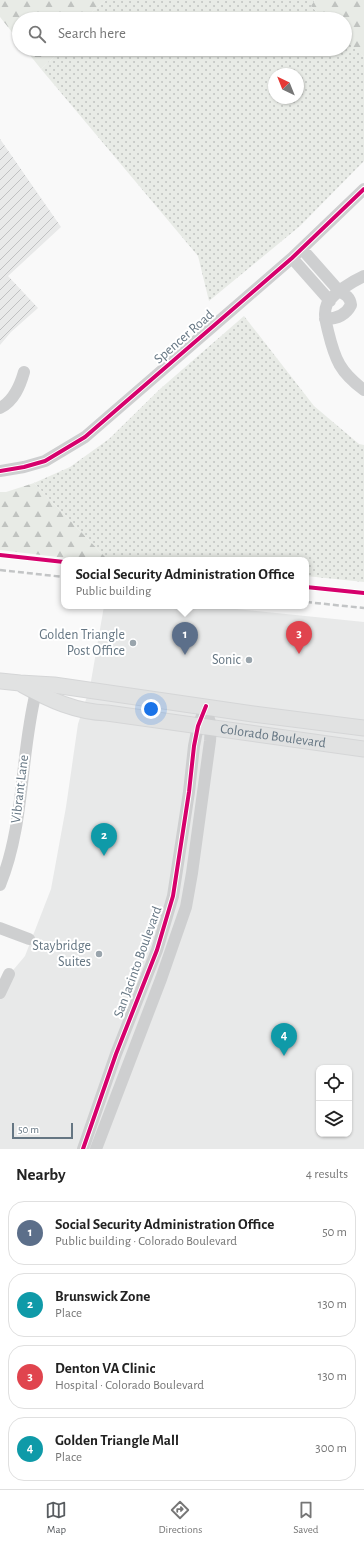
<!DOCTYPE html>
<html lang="en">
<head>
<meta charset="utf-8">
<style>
	:root { --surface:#fff; --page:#f6f6f6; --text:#222; --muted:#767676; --line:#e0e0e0; --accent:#585c60 }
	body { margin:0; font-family:"Alegreya Sans",sans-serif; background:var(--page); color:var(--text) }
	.controls { position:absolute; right:12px; bottom:12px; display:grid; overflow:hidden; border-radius:8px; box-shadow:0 1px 3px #0004 }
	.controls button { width:36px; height:36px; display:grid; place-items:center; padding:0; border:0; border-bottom:1px solid var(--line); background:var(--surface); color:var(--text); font:20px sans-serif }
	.compass { position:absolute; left:268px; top:68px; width:36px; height:36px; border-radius:50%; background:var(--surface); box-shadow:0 1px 3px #0004; rotate:317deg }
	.scale { position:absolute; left:12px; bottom:10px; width:61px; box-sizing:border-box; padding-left:4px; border:2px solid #657683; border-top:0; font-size:11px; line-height:14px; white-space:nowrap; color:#657683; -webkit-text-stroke:3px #fff; paint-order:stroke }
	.you { position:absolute; left:151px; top:709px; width:14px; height:14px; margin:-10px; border:3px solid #fff; border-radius:50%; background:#1a73e8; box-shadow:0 0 0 6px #1a73e833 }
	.badge { display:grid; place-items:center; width:26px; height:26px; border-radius:50%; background:var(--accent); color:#fff; font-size:13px; font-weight:700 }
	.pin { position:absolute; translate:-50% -33px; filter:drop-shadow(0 1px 2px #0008) }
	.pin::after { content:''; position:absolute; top:21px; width:14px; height:12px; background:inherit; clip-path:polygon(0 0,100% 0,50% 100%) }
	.popup { position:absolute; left:61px; top:557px; width:248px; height:52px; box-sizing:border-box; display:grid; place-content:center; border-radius:8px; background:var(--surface); filter:drop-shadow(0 1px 3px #0005); font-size:13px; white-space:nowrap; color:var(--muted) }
	.popup b { font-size:15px; color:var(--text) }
	.popup::after { content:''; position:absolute; left:50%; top:100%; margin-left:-8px; border:8px solid transparent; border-top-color:var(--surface) }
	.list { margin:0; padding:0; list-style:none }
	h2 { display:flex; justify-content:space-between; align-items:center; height:52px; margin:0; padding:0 16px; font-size:17px }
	h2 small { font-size:13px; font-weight:400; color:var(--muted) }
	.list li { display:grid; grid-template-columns:26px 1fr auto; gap:12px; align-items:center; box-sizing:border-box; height:64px; margin:0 8px 8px; padding:0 8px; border:1px solid var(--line); border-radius:16px }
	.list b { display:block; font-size:15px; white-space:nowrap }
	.list p { margin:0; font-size:13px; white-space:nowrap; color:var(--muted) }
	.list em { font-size:13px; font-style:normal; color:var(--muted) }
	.icon { flex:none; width:22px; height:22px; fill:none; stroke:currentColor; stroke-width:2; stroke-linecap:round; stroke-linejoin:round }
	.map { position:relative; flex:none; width:364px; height:1149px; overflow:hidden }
	.search { position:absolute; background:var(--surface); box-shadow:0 1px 3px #0004; left:12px; right:12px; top:12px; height:44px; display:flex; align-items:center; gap:10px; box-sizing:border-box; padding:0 14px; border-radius:22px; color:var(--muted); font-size:15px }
	.sheet { height:340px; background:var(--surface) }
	nav { display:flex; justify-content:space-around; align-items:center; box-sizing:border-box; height:56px; border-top:1px solid var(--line); background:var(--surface); font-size:11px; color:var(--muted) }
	nav a { display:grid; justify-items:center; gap:2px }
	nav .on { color:var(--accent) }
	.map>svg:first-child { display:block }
</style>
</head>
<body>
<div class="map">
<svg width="364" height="1149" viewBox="0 0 364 1149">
	<defs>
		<pattern id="industrial-furrows" width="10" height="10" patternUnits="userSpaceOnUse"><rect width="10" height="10" fill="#e8e9e9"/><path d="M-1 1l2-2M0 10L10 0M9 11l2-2" fill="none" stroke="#c0c1c2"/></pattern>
		<pattern id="grass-dots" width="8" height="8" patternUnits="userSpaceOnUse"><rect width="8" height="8" fill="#e8ebe6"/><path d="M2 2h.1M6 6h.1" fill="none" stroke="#c0c3c0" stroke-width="1.8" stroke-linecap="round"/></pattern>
		<pattern id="forest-firs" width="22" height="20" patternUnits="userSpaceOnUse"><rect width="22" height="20" fill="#e8ebe6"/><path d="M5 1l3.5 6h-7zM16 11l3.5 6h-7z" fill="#c0c3c0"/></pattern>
	</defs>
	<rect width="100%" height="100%" fill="#f9f9f9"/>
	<!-- built -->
	<path fill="#e8e9e9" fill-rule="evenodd" d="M 104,606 L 206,606 L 364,622 L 364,1149 L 0,1149 L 0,993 L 9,975 L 25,956 L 51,889 L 66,807 L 78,724 L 90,687 ZM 319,1068 L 349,1068 L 349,1134 L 319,1134 Z"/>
	<!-- industrial -->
	<path fill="url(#industrial-furrows)" d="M 0,139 L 61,227 L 8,276 L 38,308 L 11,332 L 0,345 Z"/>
	<!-- grass -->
	<path fill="url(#grass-dots)" fill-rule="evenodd" d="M 106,0 L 315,0 L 311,6 L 324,19 L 84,19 Z
		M 346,38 L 364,57 L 364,161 L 300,226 L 209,301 L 198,256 L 41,69 L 63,49 L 345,49 ZM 274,74 L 298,74 L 298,98 L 274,98 Z
		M 244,316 L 314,406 L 359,444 L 364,445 L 364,582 L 306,576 L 306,560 L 108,560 L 34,483 L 70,467 L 109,439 L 160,389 Z"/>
	<!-- forest -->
	<path fill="url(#forest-firs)" d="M 0,0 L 106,0 L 84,19 L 19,19 L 19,41 L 0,17 Z
		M 315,0 L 364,0 L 364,57 L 345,39 L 345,19 L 324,19 L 311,6 Z
		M 25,49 L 63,49 L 41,69 Z
		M 34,483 L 108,560 L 82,560 L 0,550 L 0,492 L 6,492 Z"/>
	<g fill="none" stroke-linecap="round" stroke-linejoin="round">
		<!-- major casing -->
		<g stroke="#d5d6d7" stroke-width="17">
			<g id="major">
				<path d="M 0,681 L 20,683 L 54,685 L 253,714 L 364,728"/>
				<path id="s1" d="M 23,685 C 50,700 76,712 107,713 L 364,749"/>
			</g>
		</g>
		<!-- minor -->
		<path stroke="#cecfd0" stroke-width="12" d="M 302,249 L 340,292 C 346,295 350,297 351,305 C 346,315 336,319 325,319
			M 292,258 L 330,301
			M 364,276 C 353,281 333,293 327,304 C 323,313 326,322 328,331 C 335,360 340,372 364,390
			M 0,408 C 14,401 20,386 24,372
			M 0,471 L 24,467 L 45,461 L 85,437 L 292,258 L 364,189
			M 0,885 C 25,824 20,755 36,692
			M 0,928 L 29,939
			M 0,993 L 9,974
			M 83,1149 L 116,1054 L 157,950 L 173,896 L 189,792 L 194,746 L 198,726 L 206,706
			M 96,1149 L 161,979 L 186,907 L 192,873 L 210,741 L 211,727 L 209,719"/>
		<!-- major -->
		<use href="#major" stroke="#e1e2e2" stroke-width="15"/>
		<!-- rail -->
		<path stroke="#c3c5c6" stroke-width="2.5" stroke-dasharray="6 3" stroke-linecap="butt" d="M 0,570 L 64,577
			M 306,602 L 364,608"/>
		<!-- cycleway casing -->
		<g stroke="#fff" stroke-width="6">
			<path id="cycleway" d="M 0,471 L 24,467 L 45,461 L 85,437 L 292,258 L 364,189
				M 0,555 L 64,562
				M 306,587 L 364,593
				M 83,1149 L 116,1054 L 157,950 L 173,896 L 189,792 L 194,746 L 198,726 L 206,706"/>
		</g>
		<!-- cycleway -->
		<use href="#cycleway" stroke="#d6006c" stroke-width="4"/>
	</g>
	<!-- markers -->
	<g fill="#99a4ac" stroke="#fff" stroke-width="1.5">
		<circle cx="133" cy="643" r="4"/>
		<circle cx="249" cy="660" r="4"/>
		<circle cx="99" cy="954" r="4"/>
	</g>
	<g text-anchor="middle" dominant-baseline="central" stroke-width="4" stroke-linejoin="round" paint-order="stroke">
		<!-- street labels -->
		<g font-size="14" fill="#657683" stroke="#fff">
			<text transform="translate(184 337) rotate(-41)">Spencer Road</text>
			<text stroke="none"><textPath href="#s1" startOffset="257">Colorado Boulevard</textPath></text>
			<text transform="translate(20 789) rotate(-83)">Vibrant Lane</text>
			<text transform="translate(138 962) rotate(-70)">San Jacinto Boulevard</text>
		</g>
		<!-- poi labels -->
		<g font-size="14" fill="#657683" stroke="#fff" text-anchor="end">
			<text x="125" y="635">Golden Triangle<tspan x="125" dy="16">Post Office</tspan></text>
			<text x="241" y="660">Sonic</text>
			<text x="91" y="946">Staybridge<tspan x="91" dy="16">Suites</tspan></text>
		</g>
	</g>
</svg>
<div class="controls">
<button><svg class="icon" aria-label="locate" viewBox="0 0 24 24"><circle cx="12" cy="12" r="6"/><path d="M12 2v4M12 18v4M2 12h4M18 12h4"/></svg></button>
<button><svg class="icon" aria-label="layers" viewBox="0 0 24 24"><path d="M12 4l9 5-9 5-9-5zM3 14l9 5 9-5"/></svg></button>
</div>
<svg class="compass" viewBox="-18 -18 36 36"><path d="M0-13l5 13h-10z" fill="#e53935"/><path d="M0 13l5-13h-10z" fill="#767676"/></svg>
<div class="scale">50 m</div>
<div class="you"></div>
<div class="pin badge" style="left:185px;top:655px;background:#5c6f8a">1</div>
<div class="popup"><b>Social Security Administration Office</b>Public building</div>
<div class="pin badge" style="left:104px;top:856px;background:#0f9aa8">2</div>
<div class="pin badge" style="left:299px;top:654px;background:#e0444e">3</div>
<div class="pin badge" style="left:284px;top:1056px;background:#0f9aa8">4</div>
<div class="search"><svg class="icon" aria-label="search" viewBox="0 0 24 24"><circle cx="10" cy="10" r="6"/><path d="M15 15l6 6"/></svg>Search here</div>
</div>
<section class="sheet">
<h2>Nearby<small>4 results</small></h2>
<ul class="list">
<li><span class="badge" style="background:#5c6f8a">1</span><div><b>Social Security Administration Office</b><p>Public building · Colorado Boulevard</p></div><em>50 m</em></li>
<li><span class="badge" style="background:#0f9aa8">2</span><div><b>Brunswick Zone</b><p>Place</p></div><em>130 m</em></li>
<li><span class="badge" style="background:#e0444e">3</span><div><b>Denton VA Clinic</b><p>Hospital · Colorado Boulevard</p></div><em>130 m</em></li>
<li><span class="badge" style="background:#0f9aa8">4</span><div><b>Golden Triangle Mall</b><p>Place</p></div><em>300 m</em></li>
</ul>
</section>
<nav>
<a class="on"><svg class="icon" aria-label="map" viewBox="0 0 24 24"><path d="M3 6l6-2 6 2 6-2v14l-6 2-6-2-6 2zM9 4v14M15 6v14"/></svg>Map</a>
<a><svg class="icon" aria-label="directions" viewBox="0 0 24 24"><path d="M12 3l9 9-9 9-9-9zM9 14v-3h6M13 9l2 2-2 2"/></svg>Directions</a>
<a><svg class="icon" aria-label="saved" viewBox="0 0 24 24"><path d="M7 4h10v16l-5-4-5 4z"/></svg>Saved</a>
</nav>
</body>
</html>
